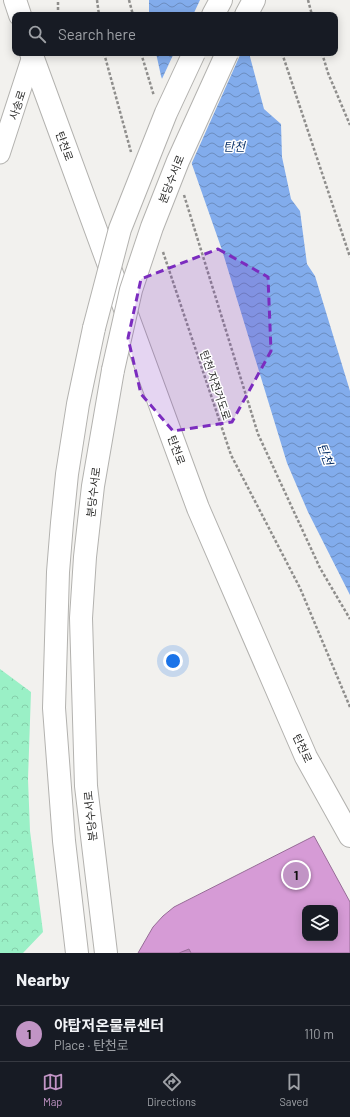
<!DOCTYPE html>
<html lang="en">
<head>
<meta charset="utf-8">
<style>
	:root { --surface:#171b24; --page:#20242c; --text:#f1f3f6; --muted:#9ea1a6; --line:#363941; --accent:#c194c5 }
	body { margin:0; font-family:Barlow,"Noto Sans KR",sans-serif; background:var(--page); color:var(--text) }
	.controls { position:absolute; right:12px; bottom:12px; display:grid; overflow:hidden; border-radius:8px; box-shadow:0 2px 10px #0003 }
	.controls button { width:36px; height:36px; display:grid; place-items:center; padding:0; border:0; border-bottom:1px solid var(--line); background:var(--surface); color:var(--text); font:20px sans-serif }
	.you { position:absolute; left:173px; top:661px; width:14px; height:14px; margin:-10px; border:3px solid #fff; border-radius:50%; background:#1a73e8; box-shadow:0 0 0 6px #1a73e833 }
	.badge { display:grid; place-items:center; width:26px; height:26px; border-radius:50%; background:var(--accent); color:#111; font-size:13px; font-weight:700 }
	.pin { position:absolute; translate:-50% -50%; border:2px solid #fff; box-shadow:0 1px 4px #0006 }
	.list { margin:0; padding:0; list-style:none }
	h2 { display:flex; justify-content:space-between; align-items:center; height:52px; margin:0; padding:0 16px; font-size:17px }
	h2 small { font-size:13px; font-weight:400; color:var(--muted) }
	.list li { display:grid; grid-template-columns:26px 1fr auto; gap:12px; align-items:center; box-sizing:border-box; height:56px; padding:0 16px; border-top:1px solid var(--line) }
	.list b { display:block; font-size:15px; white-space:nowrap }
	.list p { margin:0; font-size:13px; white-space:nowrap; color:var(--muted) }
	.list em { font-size:13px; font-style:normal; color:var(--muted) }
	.icon { flex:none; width:22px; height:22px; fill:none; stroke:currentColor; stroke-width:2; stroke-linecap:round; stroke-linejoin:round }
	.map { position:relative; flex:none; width:350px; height:953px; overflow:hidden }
	.search { position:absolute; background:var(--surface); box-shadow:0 2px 10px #0003; left:12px; right:12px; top:12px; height:44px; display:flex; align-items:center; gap:10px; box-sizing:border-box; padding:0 14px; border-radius:8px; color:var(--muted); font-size:15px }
	.sheet { height:108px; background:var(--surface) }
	nav { display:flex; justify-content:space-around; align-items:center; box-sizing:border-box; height:56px; border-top:1px solid var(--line); background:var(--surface); font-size:11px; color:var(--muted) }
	nav a { display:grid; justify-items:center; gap:2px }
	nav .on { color:var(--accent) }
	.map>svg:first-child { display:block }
</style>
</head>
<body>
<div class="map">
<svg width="350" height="953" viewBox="0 0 350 953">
	<defs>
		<pattern id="forest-crowns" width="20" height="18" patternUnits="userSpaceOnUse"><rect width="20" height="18" fill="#9af0c6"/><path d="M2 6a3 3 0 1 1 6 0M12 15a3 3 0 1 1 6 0" fill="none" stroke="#85ceaa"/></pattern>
		<pattern id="water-waves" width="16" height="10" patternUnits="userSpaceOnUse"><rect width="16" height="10" fill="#82acec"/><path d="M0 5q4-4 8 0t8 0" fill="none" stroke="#6b8cbf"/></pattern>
	</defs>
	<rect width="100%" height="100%" fill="#f2f1ee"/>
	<!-- forest -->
	<path fill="url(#forest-crowns)" d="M 0,669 L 31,692 L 28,779 L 30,831 L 43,932 L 23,953 L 0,953 Z"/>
	<!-- water -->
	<path fill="url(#water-waves)" d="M 149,0 L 236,0 L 240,15 L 149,15 Z
		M 156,53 L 249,53 L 264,109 L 281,124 L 282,157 L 291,199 L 300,211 L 307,264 L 315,276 L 350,391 L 350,595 L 308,512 L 287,463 L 222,250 L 161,76 Z"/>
	<!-- pier -->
	<path fill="#f2f1ee" d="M 200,0 L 238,0 L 242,15 L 193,15 Z
		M 174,53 L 241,53 L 190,167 L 161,81 Z"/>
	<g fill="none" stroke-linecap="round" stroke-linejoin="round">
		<!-- minor casing -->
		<g stroke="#b3b2af" stroke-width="21">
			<path id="minor" d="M 0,154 L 32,56"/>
		</g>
		<!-- major casing -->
		<g stroke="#b3b2af" stroke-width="24">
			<path id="major" d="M 15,0 L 20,15
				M 31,53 L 198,508 L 306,757 L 350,836"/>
		</g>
		<!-- highway casing -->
		<g stroke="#b3b2af" stroke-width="24">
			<path id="highway" d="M 213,15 L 221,0
				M 246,15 L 254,0
				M 77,953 L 64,841 L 54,708 L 58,572 L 62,523 L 67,474 L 78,404 L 94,328
				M 106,953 L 86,786 L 81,618 L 85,557 L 93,486 L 113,370"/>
		</g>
		<!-- path -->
		<path stroke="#8f8e8c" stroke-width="2.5" stroke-dasharray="3 2" stroke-linecap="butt" d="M 97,0 L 99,15
			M 129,0 L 133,15
			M 308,0 L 312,15
			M 58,15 L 58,0
			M 104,53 L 131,152
			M 141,53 L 154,96
			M 282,53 L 350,257
			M 322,53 L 328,73 L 350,125
			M 184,195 L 258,434 L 320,568 L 350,619
			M 163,252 L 231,455 L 300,588 L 350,707"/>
		<!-- minor -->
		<use href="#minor" stroke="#fff" stroke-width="19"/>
		<!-- major -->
		<use href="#major" stroke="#fff" stroke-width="22"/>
		<!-- highway -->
		<use href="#highway" stroke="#fff" stroke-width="22"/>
		<!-- highway-bridge casing -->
		<g stroke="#b3b2af" stroke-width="24" stroke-linecap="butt">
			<path id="highway-bridge" d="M 94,328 L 120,229 L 166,113 L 194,53
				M 113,370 L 131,290 L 152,227 L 178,161 L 227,53"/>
		</g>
		<!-- highway-bridge -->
		<use href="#highway-bridge" stroke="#fff" stroke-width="22"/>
	</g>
	<!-- wall -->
	<path fill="#b885b8" d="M 350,902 L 350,953 L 138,953 Z"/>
	<!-- building -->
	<path fill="#d69bd6" stroke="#966c96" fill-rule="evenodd" d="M 314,836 L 350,902 L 350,953 L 191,953 L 189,949 L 179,953 L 138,953 L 153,927 L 163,916 L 174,907 ZM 305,908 L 335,908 L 335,938 L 305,938 Z"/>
	<!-- marked area -->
	<path fill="#7b2cbf" fill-opacity="0.2" stroke="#7b2cbf" stroke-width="3" stroke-dasharray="8 5" stroke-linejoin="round" d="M 218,249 L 268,277 L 271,351 L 232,422 L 173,431 L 141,394 L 128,338 L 141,279 Z"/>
	<g text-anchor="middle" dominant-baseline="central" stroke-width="3" stroke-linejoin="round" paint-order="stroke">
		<!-- street labels -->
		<g font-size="11" fill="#2b2b2a" stroke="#fff">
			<text transform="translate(17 105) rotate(-72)">사송로</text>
			<text transform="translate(65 146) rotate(70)">탄천로</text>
			<text transform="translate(171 179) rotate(-68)">분당수서로</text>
			<text transform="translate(216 385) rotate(71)">탄천 자전거도로</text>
			<text transform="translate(177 450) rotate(70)">탄천로</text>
			<text transform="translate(93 492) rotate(-83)">분당수서로</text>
			<text transform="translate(303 748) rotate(65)">탄천로</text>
			<text transform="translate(90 816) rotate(-96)">분당수서로</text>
		</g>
		<!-- water labels -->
		<g font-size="12" font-style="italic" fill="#0a326a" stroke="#fff">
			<text x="234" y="146">탄천</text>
			<text transform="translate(326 454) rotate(70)">탄천</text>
		</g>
	</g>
</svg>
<div class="controls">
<button><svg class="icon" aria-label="layers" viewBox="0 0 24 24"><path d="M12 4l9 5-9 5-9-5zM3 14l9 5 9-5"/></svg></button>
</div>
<div class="you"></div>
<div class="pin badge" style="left:296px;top:875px">1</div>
<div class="search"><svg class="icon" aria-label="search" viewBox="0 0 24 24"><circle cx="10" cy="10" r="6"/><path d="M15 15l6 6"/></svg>Search here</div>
</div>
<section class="sheet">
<h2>Nearby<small></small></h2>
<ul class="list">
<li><span class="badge">1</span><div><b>야탑저온물류센터</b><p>Place · 탄천로</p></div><em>110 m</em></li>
</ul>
</section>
<nav>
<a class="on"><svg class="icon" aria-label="map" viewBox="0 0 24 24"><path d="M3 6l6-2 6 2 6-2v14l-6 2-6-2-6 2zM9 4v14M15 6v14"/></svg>Map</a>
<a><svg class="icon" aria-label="directions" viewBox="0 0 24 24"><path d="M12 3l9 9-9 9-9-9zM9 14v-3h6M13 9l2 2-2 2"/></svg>Directions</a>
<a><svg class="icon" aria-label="saved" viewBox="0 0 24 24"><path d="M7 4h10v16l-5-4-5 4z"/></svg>Saved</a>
</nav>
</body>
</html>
